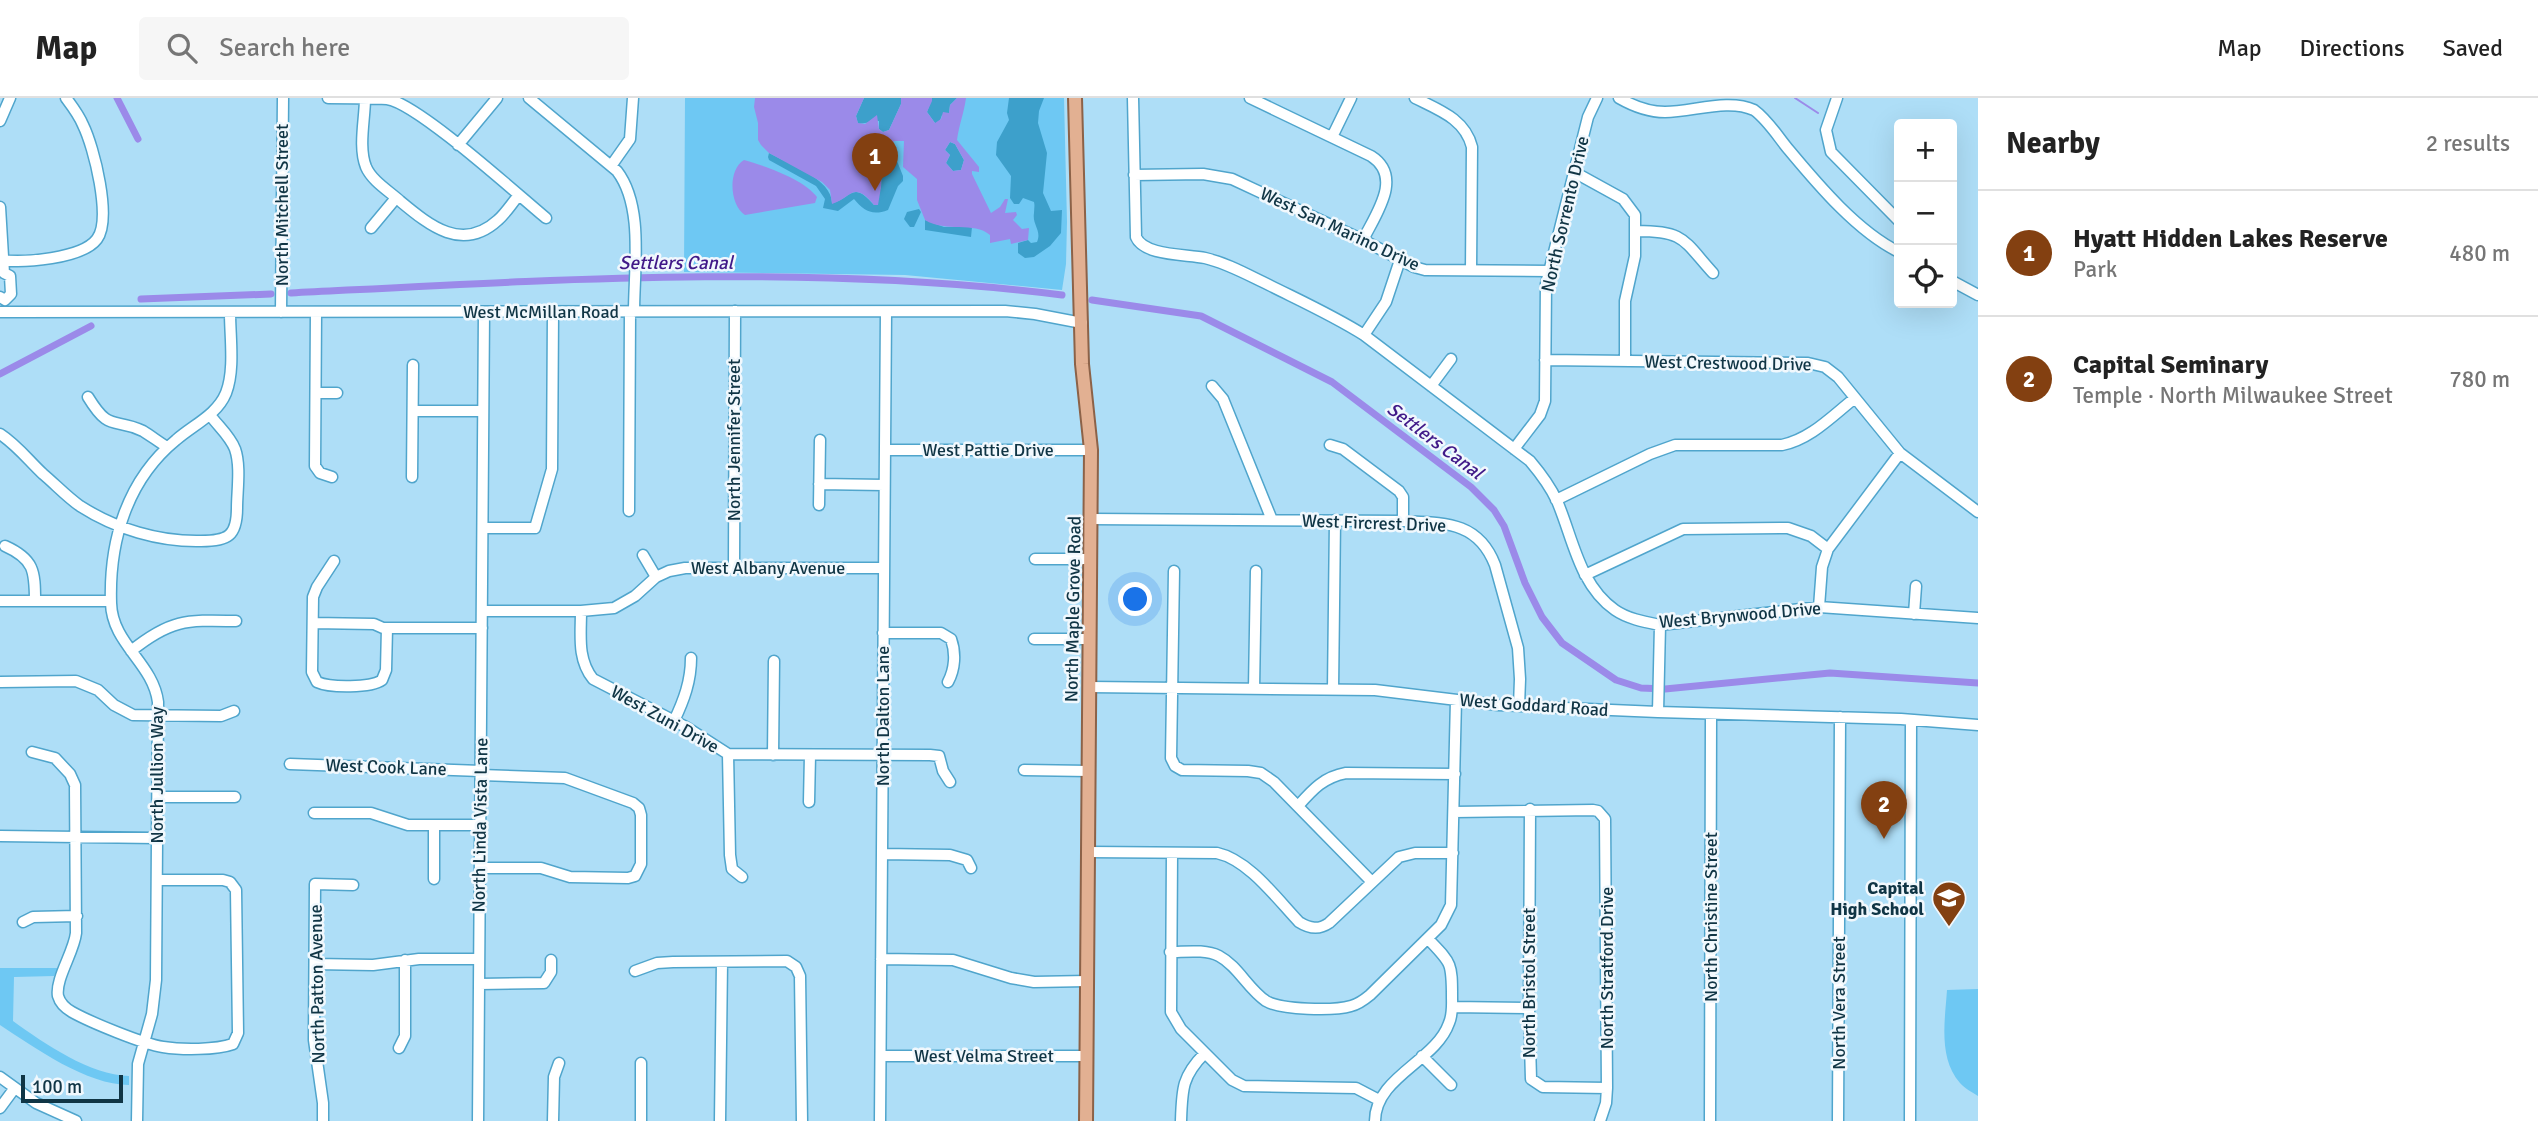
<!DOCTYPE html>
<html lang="en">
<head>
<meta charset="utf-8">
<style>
	:root { --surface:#fff; --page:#f6f6f6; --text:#222; --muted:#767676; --line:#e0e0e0; --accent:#834011 }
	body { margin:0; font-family:Signika,sans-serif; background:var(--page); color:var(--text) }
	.controls { position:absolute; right:21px; top:21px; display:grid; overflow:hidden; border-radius:7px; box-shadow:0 7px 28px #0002 }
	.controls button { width:63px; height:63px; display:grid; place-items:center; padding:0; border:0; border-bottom:2px solid var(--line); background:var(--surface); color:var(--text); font:35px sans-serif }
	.scale { position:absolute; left:21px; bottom:18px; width:102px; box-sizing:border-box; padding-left:7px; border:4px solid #103545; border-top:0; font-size:19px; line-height:24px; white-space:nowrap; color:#103545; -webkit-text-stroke:5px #f1f8fd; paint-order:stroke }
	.you { position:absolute; left:1136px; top:502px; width:24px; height:24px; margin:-18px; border:5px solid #fff; border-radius:50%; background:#1a73e8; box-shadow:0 0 0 10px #1a73e833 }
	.badge { display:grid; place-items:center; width:46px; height:46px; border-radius:50%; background:var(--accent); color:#fff; font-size:23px; font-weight:700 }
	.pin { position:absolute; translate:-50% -58px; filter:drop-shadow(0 2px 4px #0008) }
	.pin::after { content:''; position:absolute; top:37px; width:24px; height:21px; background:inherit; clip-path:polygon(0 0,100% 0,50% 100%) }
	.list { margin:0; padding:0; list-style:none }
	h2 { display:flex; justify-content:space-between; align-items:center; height:91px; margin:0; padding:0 28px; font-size:30px }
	h2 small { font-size:23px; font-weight:400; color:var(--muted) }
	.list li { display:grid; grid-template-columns:46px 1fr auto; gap:21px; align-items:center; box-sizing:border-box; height:126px; padding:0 28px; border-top:2px solid var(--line) }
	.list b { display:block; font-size:26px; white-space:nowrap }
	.list p { margin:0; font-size:23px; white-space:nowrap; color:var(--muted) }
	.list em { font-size:23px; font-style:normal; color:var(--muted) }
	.icon { flex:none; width:38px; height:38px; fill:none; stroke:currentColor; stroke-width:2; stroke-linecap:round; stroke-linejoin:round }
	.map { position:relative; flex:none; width:1978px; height:1023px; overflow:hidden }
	header { display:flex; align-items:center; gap:42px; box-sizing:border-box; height:98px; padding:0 35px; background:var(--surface); border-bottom:2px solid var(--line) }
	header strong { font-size:33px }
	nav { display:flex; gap:38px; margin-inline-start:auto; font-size:24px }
	.search { width:490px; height:63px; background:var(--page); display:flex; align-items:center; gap:18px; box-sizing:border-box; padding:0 24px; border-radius:7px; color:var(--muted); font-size:26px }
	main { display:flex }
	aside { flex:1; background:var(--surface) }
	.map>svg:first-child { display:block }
</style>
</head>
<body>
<header>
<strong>Map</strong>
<div class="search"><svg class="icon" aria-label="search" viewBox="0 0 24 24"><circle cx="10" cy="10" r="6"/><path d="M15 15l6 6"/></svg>Search here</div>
<nav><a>Map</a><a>Directions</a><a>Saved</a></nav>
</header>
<main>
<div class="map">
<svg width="1978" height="1023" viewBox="0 0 1978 1023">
	<rect width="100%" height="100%" fill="#aedef7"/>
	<!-- green -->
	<path fill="#6ec8f3" d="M 685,0 L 1064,0 L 1067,124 L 1066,166 L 1062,192 L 905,177 L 684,174 Z
		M 0,870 L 58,870 L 54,878 L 14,879 L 13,923 C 45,946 90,977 129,978 L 129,987 C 87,987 35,950 0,927 Z
		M 1978,891 L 1978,998 C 1972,994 1964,990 1960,985 C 1938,960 1945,922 1947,892 Z"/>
	<!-- forest -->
	<path fill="#3da0cb" d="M 864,0 L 901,0 L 901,6 L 889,32 L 883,34 L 879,31 L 879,23 L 858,26 L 856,18 Z
		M 932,0 L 957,0 L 950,7 L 949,15 L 942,17 L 939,25 L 935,25 L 927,14 Z
		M 1009,0 L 1044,0 L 1039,13 L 1038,25 L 1047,55 L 1043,95 L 1051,113 L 1062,112 L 1061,135 L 1050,148 L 1034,159 L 1025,160 L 1018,155 L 1018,145 L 1028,142 L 1031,145 L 1037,144 C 1042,132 1032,127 1034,115 C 1034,111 1035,108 1034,104 L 1023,100 L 1019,106 L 1014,106 L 1010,100 L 1011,78 L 996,57 L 997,44 L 1009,22 L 1007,15 Z
		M 950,44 L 955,46 L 964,62 L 961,72 L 953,73 L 946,65 L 950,57 L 945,52 Z
		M 891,48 L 903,78 L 903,83 L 898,88 L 888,112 C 872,118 864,113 854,101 L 838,113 L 823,110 L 825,101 L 816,88 L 769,62 L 768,59 L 769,55 C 789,66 832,81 832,105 C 851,101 852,81 874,107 L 881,89 L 882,69 Z
		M 919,111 L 921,114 L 914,129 L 910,129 L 904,121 L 907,114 Z
		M 925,122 L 944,129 L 972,129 L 971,139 L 925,132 Z"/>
	<!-- water -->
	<path fill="#9b8ae9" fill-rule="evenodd" d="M 755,0 L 864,0 L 856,18 L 858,25 L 865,26 L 877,17 L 879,31 L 883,34 L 889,32 L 901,6 L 901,0 L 932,0 L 932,3 L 927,14 L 935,25 L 941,21 L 943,14 L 949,15 L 950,7 L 957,0 L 966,0 C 964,15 959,27 957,42 L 979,69 L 979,74 L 972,73 L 972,76 L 991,115 L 1000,109 L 1005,101 L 1008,101 L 1005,115 L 1016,114 L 1017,117 L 1013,122 L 1022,131 L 1029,130 L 1028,142 L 1011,146 L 1010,141 L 990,145 L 990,137 C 974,123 946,135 925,122 L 917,102 L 917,81 L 903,69 L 904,43 L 894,43 L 882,68 L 881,89 L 878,107 L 874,107 C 853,82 852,100 832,106 L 830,92 L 822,84 L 769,55 L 761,47 L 758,42 L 758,25 L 754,9 ZM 950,44 L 955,46 L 964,62 L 961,72 L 953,73 L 946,65 L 950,57 L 945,52 Z
		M 744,62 C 765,68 804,81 817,99 L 815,105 L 745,117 C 730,108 727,72 744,62 Z"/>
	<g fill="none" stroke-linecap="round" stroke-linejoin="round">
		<!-- stream -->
		<path stroke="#9b8ae9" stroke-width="2" d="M 1795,0 L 1818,15"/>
		<!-- canal -->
		<path stroke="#9b8ae9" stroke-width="7" d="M 117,0 L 138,41
			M 291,195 C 547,182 806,165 1062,197
			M 141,201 L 271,196
			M 1092,202 L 1201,218 L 1332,284 L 1471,389 L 1494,412 L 1504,428 L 1525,485 L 1542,519 L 1562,545 L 1616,582 L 1641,590 L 1665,591 L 1830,575 L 1978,585
			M 0,276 L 91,228"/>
		<!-- minor casing -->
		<g stroke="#50a5cc" stroke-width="13">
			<path id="minor" d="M 328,0 C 347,0 368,0 387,1 C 417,5 517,96 546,120
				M 365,0 C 365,21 358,49 366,69 C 372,83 389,93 400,103 C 429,127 462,155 498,122 C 506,115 512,105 519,97
				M 529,0 L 617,73 C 644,108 634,171 634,214
				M 1133,0 L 1136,139 C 1144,158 1186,156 1205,160 C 1227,165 1248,177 1269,187 C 1301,203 1334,218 1364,237 L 1530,363 C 1541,376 1550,388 1557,403 C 1573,440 1579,487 1615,512 C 1628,521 1645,524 1660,527 L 1819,509 L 1978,520
				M 1250,0 L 1371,58 C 1404,79 1375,117 1363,142
				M 1415,0 C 1439,12 1465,21 1472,49 L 1471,172
				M 1619,0 C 1633,8 1648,14 1665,14 C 1693,14 1728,0 1754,12 C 1768,22 1778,39 1789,52 C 1819,88 1858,134 1899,154
				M 1837,0 L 1826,32 L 1831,54 L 1899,123
				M 0,23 L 10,0
				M 1332,39 L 1351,0
				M 458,47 L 497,0
				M 611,68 L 630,41 L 633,0
				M 1574,74 L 1623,101 L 1635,117 L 1635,158 L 1625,203 L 1625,263
				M 1134,77 L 1203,76 L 1232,81 L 1363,142 L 1414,169 L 1425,172 L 1549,173
				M 0,109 L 4,175 L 10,178 L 11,196 L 5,202 L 0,199
				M 371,130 L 396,100
				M 1637,133 C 1685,133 1683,142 1713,175
				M 0,162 C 23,165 82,161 97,141 C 112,121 94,49 83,27 C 79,17 72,8 66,0
				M 1952,183 L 1978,197
				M 0,214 L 1005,213 L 1035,216 L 1082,225
				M 281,214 L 283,0
				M 316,214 L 315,368 L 320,375 L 332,379
				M 1364,237 L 1386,204 L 1400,162
				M 1545,262 L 1808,265 L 1825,269 L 1838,279 L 1900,355 L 1978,414
				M 1212,288 L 1223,301 L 1272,422
				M 1431,288 L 1451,261
				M 316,295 L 337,295
				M 88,299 C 110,335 113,319 143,333 C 151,338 159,344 167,349
				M 413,313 L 483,313
				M 0,336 C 17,347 29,363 43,376 C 55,386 67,399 80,408 C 116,431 159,444 201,443 C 228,443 237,438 237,410 C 237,393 241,368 235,351 C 230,338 218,328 210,317
				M 1330,347 L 1343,351 L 1399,393 L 1403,399 L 1403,423
				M 1514,351 L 1540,317 L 1545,303 L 1546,186 L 1588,19 L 1597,0
				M 885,352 L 1091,352
				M 412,379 L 413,267
				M 819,386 L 884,387
				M 1556,402 L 1650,356 L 1675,347 L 1782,347 C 1811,341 1832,318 1855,300
				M 819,407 L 820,342
				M 629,413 L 630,214
				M 1091,421 L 1403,423 C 1444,425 1478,423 1495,467 L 1518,550 L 1520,581 L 1519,608
				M 483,430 L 535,430 L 552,371 L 553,214
				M 5,448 C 34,461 35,473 35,503
				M 643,457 L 656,479
				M 1035,461 L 1091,461
				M 334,463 L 317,489 L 313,499 L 312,574 L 317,584 C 330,590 371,590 382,582 L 386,572 L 387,530
				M 734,470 L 735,213
				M 1174,473 L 1171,660 L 1175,668 L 1182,672 L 1248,673 L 1261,675 L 1274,684 L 1372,784
				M 1585,477 L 1683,431 L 1788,430 L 1811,438 L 1828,451
				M 0,503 L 111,503
				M 1819,509 L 1822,469 L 1828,451 L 1900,355
				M 482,513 L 581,513 L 614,510 L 635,498 L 656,479 L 669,473 L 685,470 L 883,470
				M 581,513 C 581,537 577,561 593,581 L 686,629 L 728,656 L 930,657 L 939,658 L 943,673 L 950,684
				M 1914,516 L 1916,488
				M 313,525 L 374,526 L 383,530 L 482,530
				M 883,535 L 941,535 L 951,541 C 956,555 955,571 948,584
				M 1034,541 L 1090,541
				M 131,553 C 171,521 186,522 236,523
				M 0,584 L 76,583 L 98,592 L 114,607 L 133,617 L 221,618 L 234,613
				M 1089,589 L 1375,592 L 1498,607 L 1658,614 L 1901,621 L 1978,627
				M 1254,591 L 1256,473
				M 1333,591 L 1335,422
				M 1658,614 L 1660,527
				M 674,623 C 684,602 691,583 691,560
				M 32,654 L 55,660 L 70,676 L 75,687 L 76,835 C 74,854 55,881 58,898 C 60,905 65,910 72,914 C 90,924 143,946 163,949 C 182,952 216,952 233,946 L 238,935 L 236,792 L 230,784 L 223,782 L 157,782
				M 728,656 L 730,757 L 732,771 L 742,779
				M 773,657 L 774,563
				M 290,666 L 481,673
				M 1024,672 L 1089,673
				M 158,699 L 235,699
				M 809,704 L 810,657
				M 1298,708 C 1313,691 1324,679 1346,675 L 1455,676
				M 1530,711 L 1529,910 L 1531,981 L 1543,989 L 1607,990
				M 1454,714 L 1593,712 L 1598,713 L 1605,721 L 1607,990 L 1606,1005 L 1600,1023
				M 314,715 L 371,715 L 408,727 L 480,727
				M 0,738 L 157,740
				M 1088,754 L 1217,755 C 1249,762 1277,801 1299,824 C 1310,831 1319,832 1329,825 L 1399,759 L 1415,755 L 1453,755
				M 1172,755 L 1171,914 L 1181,931 L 1205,955 C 1182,978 1182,991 1181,1023
				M 882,756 L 950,757 L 967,762 L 971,770
				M 480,770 L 541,770 L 570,779 L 628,780 L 635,778 L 641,766 L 641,717 L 639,710 L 633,705 L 565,680 L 481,677
				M 434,781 L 434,727
				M 23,824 L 33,819 L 77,818
				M 1170,854 C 1185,854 1205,851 1219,858 C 1238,868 1248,891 1266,903 C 1281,912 1334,913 1351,908 C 1359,906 1364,902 1370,897 L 1441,827 L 1451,807 L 1456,602
				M 881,861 L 953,862 L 1011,880 L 1034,884 L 1087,883
				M 315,866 L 373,867 L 419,861 L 479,861
				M 635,873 L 657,865 L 673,864 L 787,863 L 796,869 L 800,878 L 802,1023
				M 479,886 L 544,885 L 551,874 L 551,862
				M 1452,909 L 1529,910
				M 399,950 L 405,938 L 405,862
				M 1205,955 L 1232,982 L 1244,988 L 1356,990 L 1379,1002
				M 881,958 L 1086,958
				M 1422,958 L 1451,987
				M 0,979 L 36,1005 L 76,1023
				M 0,1010 L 14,991
				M 137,1023 L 138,966 L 152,916 L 156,882 L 158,604 C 153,565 112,546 111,505 C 109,443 127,382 176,342 C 193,327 217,317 226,295 C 235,272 230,239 230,215
				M 323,1023 L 323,1005 L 314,942 L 315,786 L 353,787
				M 478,1023 L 484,214
				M 553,1023 L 554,979 L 559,965
				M 641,1023 L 641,965
				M 720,1023 L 722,864
				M 880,1023 L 886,214
				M 1375,1023 C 1375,979 1436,963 1449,925 C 1453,916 1452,907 1452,898 C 1452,864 1451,865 1428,841
				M 1710,1023 L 1711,616
				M 1838,1023 L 1840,619
				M 1910,1023 L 1911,622"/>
		</g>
		<!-- major casing -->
		<g stroke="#8c6248" stroke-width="16">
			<path id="major" d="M 1075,0 L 1082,266 L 1091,352 L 1086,1023"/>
		</g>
		<!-- minor -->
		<use href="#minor" stroke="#fff" stroke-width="10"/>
		<!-- major -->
		<use href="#major" stroke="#e2b092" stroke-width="12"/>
	</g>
	<!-- icons -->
	<defs>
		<g id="school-pin" transform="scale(1.75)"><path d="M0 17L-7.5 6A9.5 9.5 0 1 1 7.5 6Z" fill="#834011" stroke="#f1f8fd"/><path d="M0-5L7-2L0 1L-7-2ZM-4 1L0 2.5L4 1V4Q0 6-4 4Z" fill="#fff"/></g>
	</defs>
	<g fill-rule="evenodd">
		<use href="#school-pin" x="1949" y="800"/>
	</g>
	<g text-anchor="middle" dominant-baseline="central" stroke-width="5" stroke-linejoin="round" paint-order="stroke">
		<!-- street labels -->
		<g font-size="18" fill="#103545" stroke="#f1f8fd">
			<text transform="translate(282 107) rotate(-90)">North Mitchell Street</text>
			<text transform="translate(1565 116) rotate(-77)">North Sorrento Drive</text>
			<text transform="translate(1340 131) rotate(25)">West San Marino Drive</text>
			<text x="541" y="214">West McMillan Road</text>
			<text transform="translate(1728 265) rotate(1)">West Crestwood Drive</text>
			<text transform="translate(734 342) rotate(-90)">North Jennifer Street</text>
			<text x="988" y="352">West Pattie Drive</text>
			<text transform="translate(1374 425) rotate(2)">West Fircrest Drive</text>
			<text x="768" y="470">West Albany Avenue</text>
			<text transform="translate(1073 511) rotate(-89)">North Maple Grove Road</text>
			<text transform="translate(1740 517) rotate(-5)">West Brynwood Drive</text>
			<text transform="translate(1534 607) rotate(4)">West Goddard Road</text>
			<text transform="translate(883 618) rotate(-90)">North Dalton Lane</text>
			<text transform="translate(665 621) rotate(29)">West Zuni Drive</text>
			<text transform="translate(386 669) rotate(2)">West Cook Lane</text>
			<text transform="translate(157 677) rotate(-90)">North Jullion Way</text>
			<text transform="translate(480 727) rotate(-89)">North Linda Vista Lane</text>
			<text transform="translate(1711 819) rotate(-90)">North Christine Street</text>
			<text transform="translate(1607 870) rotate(-90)">North Stratford Drive</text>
			<text transform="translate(1529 885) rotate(-90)">North Bristol Street</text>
			<text transform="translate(317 886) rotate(-91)">North Patton Avenue</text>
			<text transform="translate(1839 905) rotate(-90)">North Vera Street</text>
			<text x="984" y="958">West Velma Street</text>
		</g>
		<!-- poi labels -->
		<g font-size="18" font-weight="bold" fill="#103545" stroke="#f1f8fd" text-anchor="end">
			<text x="1924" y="790">Capital<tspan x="1924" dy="21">High School</tspan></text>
		</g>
		<!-- water labels -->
		<g font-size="19" font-style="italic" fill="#401988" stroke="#f1f8fd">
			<text x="676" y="165">Settlers Canal</text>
			<text transform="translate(1435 343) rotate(37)">Settlers Canal</text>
		</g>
	</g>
</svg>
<div class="controls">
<button>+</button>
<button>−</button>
<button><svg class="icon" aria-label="locate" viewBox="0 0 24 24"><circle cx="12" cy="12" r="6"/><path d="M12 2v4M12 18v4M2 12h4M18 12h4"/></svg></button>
</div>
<div class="scale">100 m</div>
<div class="you"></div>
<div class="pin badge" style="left:875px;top:93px">1</div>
<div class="pin badge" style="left:1884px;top:741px">2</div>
</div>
<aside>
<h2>Nearby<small>2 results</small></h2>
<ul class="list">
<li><span class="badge">1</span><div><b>Hyatt Hidden Lakes Reserve</b><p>Park</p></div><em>480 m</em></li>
<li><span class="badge">2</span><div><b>Capital Seminary</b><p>Temple · North Milwaukee Street</p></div><em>780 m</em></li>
</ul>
</aside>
</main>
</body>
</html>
